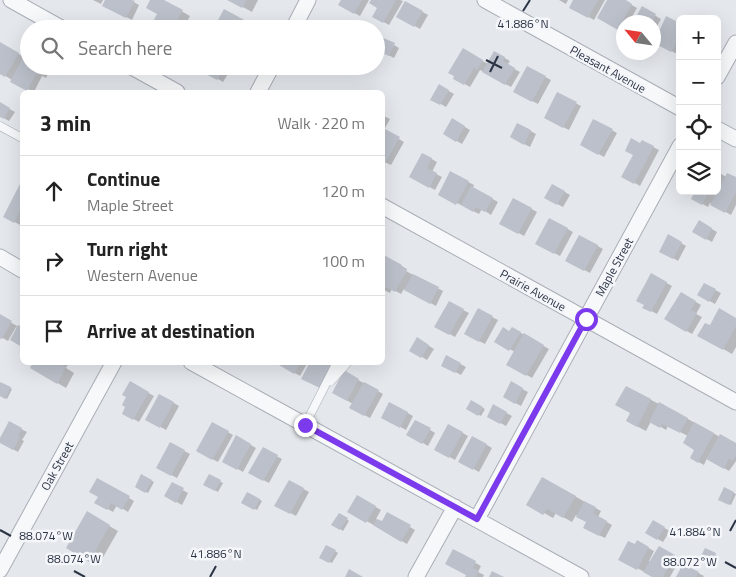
<!DOCTYPE html>
<html lang="en">
<head>
<meta charset="utf-8">
<style>
	:root { --surface:#fff; --page:#f2f2f2; --text:#222; --muted:#767676; --line:#e0e0e0 }
	body { margin:0; font-family:"Titillium Web",sans-serif; background:var(--page); color:var(--text) }
	.controls { position:absolute; right:15px; top:15px; display:grid; overflow:hidden; border-radius:8px; box-shadow:0 5px 20px #0002 }
	.controls button { width:45px; height:45px; display:grid; place-items:center; padding:0; border:0; border-bottom:1px solid var(--line); background:var(--surface); color:var(--text); font:25px sans-serif }
	.compass { position:absolute; left:616px; top:15px; width:45px; height:45px; border-radius:50%; background:var(--surface); box-shadow:0 5px 20px #0002; rotate:299deg }
	.stop { position:absolute; width:15px; height:15px; margin:-11px; border:4px solid #7c3aed; border-radius:50%; background:#fff }
	.stop.end { background:#7c3aed; border-color:#fff; box-shadow:0 1px 5px #0008 }
	.list { margin:0; padding:0; list-style:none }
	h2 { display:flex; justify-content:space-between; align-items:center; height:65px; margin:0; padding:0 20px; font-size:21px }
	h2 small { font-size:16px; font-weight:400; color:var(--muted) }
	.list li { display:grid; grid-template-columns:32px 1fr auto; gap:15px; align-items:center; box-sizing:border-box; height:70px; padding:0 20px; border-top:1px solid var(--line) }
	.list b { display:block; font-size:19px; white-space:nowrap }
	.list p { margin:0; font-size:16px; white-space:nowrap; color:var(--muted) }
	.list em { font-size:16px; font-style:normal; color:var(--muted) }
	.icon { flex:none; width:28px; height:28px; fill:none; stroke:currentColor; stroke-width:2; stroke-linecap:round; stroke-linejoin:round }
	.map { position:relative; flex:none; width:736px; height:577px; overflow:hidden }
	.search { position:absolute; background:var(--surface); box-shadow:0 5px 20px #0002; left:20px; top:20px; width:365px; height:55px; display:flex; align-items:center; gap:12px; box-sizing:border-box; padding:0 18px; border-radius:28px; color:var(--muted); font-size:19px }
	.panel { position:absolute; background:var(--surface); box-shadow:0 5px 20px #0002; left:20px; top:90px; width:365px; height:275px; border-radius:8px }
	.map>svg:first-child { display:block }
</style>
</head>
<body>
<div class="map">
<svg width="736" height="577" viewBox="0 0 736 577">
	<rect width="100%" height="100%" fill="#e4e7ec"/>
	<!-- shadow -->
	<path fill="#0003" d="M 93,0 L 103,0 L 101,4 Z
		M 106,0 L 130,0 L 139,5 L 132,20 L 104,5 Z
		M 152,0 L 162,0 L 190,16 L 183,29 L 151,29 L 159,14 Z
		M 230,0 L 258,0 L 252,12 Z
		M 342,0 L 369,0 L 360,16 L 339,5 Z
		M 372,0 L 400,0 L 403,1 L 389,25 L 373,16 L 379,7 Z
		M 559,0 L 568,0 L 566,4 Z
		M 575,0 L 605,0 L 594,20 L 571,7 Z
		M 608,0 L 623,0 L 637,8 L 629,22 L 624,22 L 624,32 L 598,18 Z
		M 405,2 L 428,15 L 420,29 L 398,16 Z
		M 642,8 L 661,19 L 654,32 L 654,22 L 635,22 Z
		M 225,10 L 256,28 L 255,29 L 224,29 Z
		M 667,17 L 680,24 L 680,50 L 677,54 L 654,41 L 654,36 L 656,38 Z
		M 0,43 L 24,57 L 29,66 L 44,66 L 50,70 L 46,78 L 42,76 L 34,92 L 12,81 L 12,80 L 1,73 L 0,75 Z
		M 394,45 L 399,48 L 394,58 L 382,52 Z
		M 463,50 L 488,64 L 494,52 L 510,61 L 507,65 L 520,72 L 511,87 L 480,70 L 470,87 L 454,78 Z
		M 196,66 L 226,66 L 231,69 L 223,82 Z
		M 528,68 L 551,80 L 538,104 L 515,92 Z
		M 440,86 L 454,94 L 446,107 L 432,99 Z
		M 558,94 L 581,106 L 569,130 L 545,118 Z
		M 0,104 L 15,112 L 9,121 L 0,116 Z
		M 382,115 L 390,119 L 384,130 L 404,142 L 391,165 L 382,161 Z
		M 453,120 L 470,130 L 462,144 L 445,134 Z
		M 594,120 L 617,133 L 604,157 L 581,144 Z
		M 518,124 L 536,134 L 530,147 L 511,137 Z
		M 642,141 L 659,150 L 640,186 L 623,176 Z
		M 423,154 L 437,162 L 432,172 L 442,177 L 435,190 L 411,177 Z
		M 717,171 L 726,177 L 736,179 L 736,205 L 731,215 L 710,203 L 708,207 L 692,198 L 696,191 L 717,191 Z
		M 451,173 L 474,185 L 473,188 L 498,202 L 491,215 L 482,209 L 479,214 L 439,194 Z
		M 22,183 L 22,221 L 20,225 L 4,216 Z
		M 553,185 L 570,195 L 563,207 L 546,198 Z
		M 514,199 L 537,212 L 524,236 L 501,223 Z
		M 549,219 L 573,232 L 560,256 L 537,244 Z
		M 700,222 L 717,232 L 712,242 L 694,232 Z
		M 580,236 L 603,249 L 590,273 L 567,261 Z
		M 669,236 L 686,246 L 678,261 L 661,251 Z
		M 382,255 L 407,269 L 406,271 L 443,291 L 436,306 L 404,289 L 401,294 L 392,289 L 390,293 L 382,289 Z
		M 652,275 L 672,286 L 657,314 L 644,307 Z
		M 704,284 L 721,293 L 715,304 L 699,295 Z
		M 681,293 L 701,305 L 696,314 L 702,317 L 692,334 L 666,319 Z
		M 449,303 L 469,313 L 455,337 L 436,326 Z
		M 478,310 L 498,320 L 485,344 L 465,334 Z
		M 0,316 L 22,329 L 22,346 L 12,340 L 18,328 L 16,327 L 8,341 L 1,337 L 0,340 Z
		M 736,319 L 736,347 L 732,354 L 699,335 L 710,327 Z
		M 512,328 L 549,349 L 532,378 L 508,364 L 515,352 L 496,341 L 510,333 Z
		M 418,339 L 434,349 L 427,360 L 411,350 Z
		M 447,357 L 466,367 L 461,375 L 442,365 Z
		M 35,362 L 69,362 L 66,368 L 74,373 L 66,388 L 32,368 Z
		M 276,362 L 308,362 L 300,376 Z
		M 344,372 L 383,394 L 370,418 L 351,408 L 353,404 L 333,392 Z
		M 0,383 L 12,389 L 7,399 L 0,395 Z
		M 130,383 L 154,396 L 139,422 L 123,413 L 127,406 Z
		M 511,383 L 528,392 L 521,406 L 504,397 Z
		M 626,387 L 688,419 L 720,437 L 736,444 L 736,461 L 729,471 L 707,458 L 704,465 L 691,458 L 696,449 L 688,436 L 668,426 L 666,430 L 651,421 L 646,431 L 627,421 L 631,413 Z
		M 160,395 L 179,406 L 166,430 L 147,419 Z
		M 471,402 L 485,409 L 481,416 L 468,408 Z
		M 390,403 L 413,416 L 406,430 L 383,417 Z
		M 494,406 L 512,416 L 506,426 L 488,416 Z
		M 416,421 L 435,433 L 428,446 L 408,434 Z
		M 10,423 L 27,432 L 22,440 L 24,441 L 18,452 L 0,442 Z
		M 212,423 L 233,435 L 218,462 L 197,451 Z
		M 449,425 L 468,436 L 455,460 L 435,449 Z
		M 237,437 L 256,448 L 243,472 L 224,461 Z
		M 473,437 L 492,448 L 479,472 L 460,461 Z
		M 171,444 L 190,454 L 177,478 L 158,468 Z
		M 263,449 L 282,459 L 269,483 L 250,473 Z
		M 142,476 L 154,482 L 148,493 L 136,487 Z
		M 210,476 L 223,483 L 218,492 L 205,485 Z
		M 543,478 L 601,511 L 598,517 L 612,525 L 605,538 L 584,528 L 587,522 L 576,515 L 572,522 L 556,513 L 553,518 L 528,504 Z
		M 98,479 L 134,501 L 128,512 L 117,505 L 113,512 L 96,502 L 100,496 Z
		M 289,481 L 309,492 L 296,516 L 276,505 Z
		M 172,484 L 188,493 L 182,505 L 166,496 Z
		M 725,489 L 736,494 L 731,505 L 720,499 Z
		M 248,493 L 262,501 L 257,510 L 243,502 Z
		M 357,496 L 381,510 L 376,519 L 382,523 L 388,514 L 415,530 L 407,544 L 349,511 Z
		M 87,513 L 118,531 L 98,566 L 67,548 Z
		M 339,514 L 349,521 L 343,531 L 333,524 Z
		M 653,522 L 670,531 L 663,542 L 647,533 Z
		M 637,542 L 654,551 L 649,561 L 651,562 L 659,547 L 680,559 L 670,577 L 654,577 L 620,559 L 635,546 Z
		M 326,546 L 338,553 L 332,563 L 320,557 Z
		M 706,549 L 718,556 L 714,564 L 702,558 Z
		M 454,551 L 481,566 L 478,572 L 484,575 L 483,577 L 466,577 L 467,575 Z
		M 683,565 L 704,576 L 703,577 L 677,577 Z"/>
	<!-- building -->
	<path fill="#bbc0ca" d="M 105,0 L 132,0 L 135,1 L 126,18 L 102,6 Z
		M 150,0 L 164,0 L 183,10 L 172,29 L 149,29 L 157,14 L 146,8 Z
		M 227,0 L 247,0 L 242,8 Z
		M 341,0 L 362,0 L 354,14 L 338,5 Z
		M 371,0 L 396,0 L 383,23 L 372,17 L 377,8 L 369,3 Z
		M 573,0 L 598,0 L 588,18 L 569,8 Z
		M 607,0 L 626,0 L 632,4 L 618,30 L 597,18 Z
		M 405,1 L 423,11 L 414,27 L 396,17 Z
		M 642,6 L 656,14 L 652,22 L 633,22 Z
		M 224,9 L 248,22 L 244,29 L 222,29 L 224,26 L 217,22 Z
		M 666,16 L 680,23 L 680,36 L 671,52 L 654,43 Z
		M 355,22 L 366,29 L 351,29 Z
		M 381,37 L 395,43 L 389,56 L 376,50 L 376,46 Z
		M 0,42 L 19,53 L 5,77 L 0,74 Z
		M 463,48 L 483,60 L 477,70 L 474,68 L 464,85 L 453,79 L 454,76 L 448,73 Z
		M 494,51 L 505,57 L 503,61 L 515,68 L 505,85 L 482,72 Z
		M 24,55 L 29,57 L 29,66 L 45,66 L 40,75 L 36,74 L 27,91 L 10,82 Z
		M 195,66 L 225,66 L 217,80 L 194,68 Z
		M 527,66 L 546,76 L 532,102 L 513,92 Z
		M 439,84 L 449,90 L 440,105 L 430,100 Z
		M 557,92 L 577,102 L 563,128 L 544,118 Z
		M 0,102 L 10,108 L 4,119 L 0,117 Z
		M 452,118 L 465,126 L 456,142 L 443,134 Z
		M 593,119 L 613,129 L 598,155 L 580,145 Z
		M 517,123 L 531,130 L 524,145 L 510,137 Z
		M 385,129 L 400,137 L 385,163 L 382,162 L 382,133 Z
		M 631,138 L 640,143 L 642,140 L 654,146 L 634,184 L 621,177 L 633,155 L 625,151 Z
		M 422,153 L 432,158 L 427,168 L 437,173 L 429,188 L 409,177 Z
		M 450,171 L 469,181 L 456,205 L 438,195 Z
		M 727,173 L 736,177 L 736,192 L 725,213 L 710,205 Z
		M 21,182 L 22,207 L 14,223 L 3,217 Z
		M 552,184 L 565,191 L 557,205 L 544,198 Z
		M 471,186 L 493,198 L 485,212 L 476,207 L 473,212 L 461,205 Z
		M 695,191 L 709,191 L 702,205 L 691,199 Z
		M 513,198 L 532,208 L 518,234 L 499,224 Z
		M 549,218 L 568,228 L 554,254 L 535,244 Z
		M 699,220 L 712,228 L 706,240 L 692,232 Z
		M 668,234 L 682,242 L 673,259 L 659,252 Z
		M 579,235 L 598,245 L 584,271 L 565,261 Z
		M 382,254 L 402,265 L 401,267 L 407,270 L 395,292 L 386,287 L 382,292 Z
		M 651,273 L 667,282 L 651,312 L 642,308 L 644,305 L 636,301 Z
		M 413,274 L 439,287 L 430,304 L 404,290 Z
		M 704,283 L 716,289 L 709,302 L 697,295 Z
		M 681,292 L 696,301 L 691,310 L 697,313 L 686,332 L 664,319 Z
		M 449,301 L 464,309 L 449,335 L 434,327 Z
		M 478,308 L 493,316 L 479,342 L 464,334 Z
		M 719,308 L 736,318 L 736,326 L 723,350 L 697,336 L 705,323 L 710,325 Z
		M 0,314 L 12,321 L 2,339 L 0,338 Z
		M 18,325 L 22,327 L 22,347 L 10,340 Z
		M 503,327 L 509,331 L 512,327 L 521,332 L 509,351 L 494,342 Z
		M 524,333 L 544,345 L 526,376 L 506,365 Z
		M 417,337 L 429,345 L 421,358 L 409,351 Z
		M 446,355 L 461,363 L 455,373 L 441,366 Z
		M 33,362 L 59,362 L 66,367 L 57,384 L 30,368 Z
		M 274,362 L 301,362 L 294,374 Z
		M 310,362 L 333,362 L 320,388 L 301,379 Z
		M 344,370 L 359,379 L 347,401 L 332,393 Z
		M 130,381 L 149,392 L 133,420 L 122,414 L 125,407 L 122,405 L 126,397 L 122,395 Z
		M 511,381 L 523,388 L 515,404 L 503,397 Z
		M 0,382 L 11,387 L 5,399 L 0,396 Z
		M 364,382 L 379,390 L 364,416 L 349,408 Z
		M 626,386 L 651,399 L 637,427 L 626,421 L 630,413 L 615,405 Z
		M 159,394 L 174,402 L 160,428 L 145,420 Z
		M 471,400 L 483,407 L 478,416 L 466,409 Z
		M 389,402 L 408,412 L 400,428 L 381,418 Z
		M 659,402 L 688,418 L 680,433 L 662,424 L 660,428 L 649,422 Z
		M 493,404 L 507,412 L 500,424 L 487,417 Z
		M 415,420 L 431,428 L 422,444 L 406,435 Z
		M 9,421 L 22,428 L 18,436 L 20,437 L 13,450 L 0,443 L 0,438 Z
		M 212,422 L 229,431 L 212,460 L 196,451 Z
		M 694,422 L 714,433 L 698,463 L 690,458 L 694,450 L 683,443 Z
		M 448,424 L 463,432 L 449,458 L 434,450 Z
		M 720,434 L 736,443 L 736,455 L 733,461 L 729,458 L 724,469 L 706,459 Z
		M 236,435 L 251,444 L 237,470 L 222,462 Z
		M 472,436 L 487,444 L 473,470 L 458,462 Z
		M 170,442 L 185,450 L 171,476 L 156,468 Z
		M 263,447 L 278,455 L 263,481 L 248,473 Z
		M 141,474 L 152,480 L 145,493 L 135,487 Z
		M 209,474 L 221,480 L 215,491 L 203,485 Z
		M 542,477 L 576,496 L 563,518 L 547,509 L 543,515 L 526,505 Z
		M 97,478 L 130,496 L 122,510 L 111,503 L 107,510 L 94,503 L 98,497 L 89,492 Z
		M 289,480 L 304,488 L 290,514 L 274,506 Z
		M 172,482 L 184,488 L 176,503 L 164,496 Z
		M 724,487 L 734,492 L 729,505 L 718,500 Z
		M 247,492 L 260,499 L 254,510 L 241,503 Z
		M 357,495 L 376,506 L 366,523 L 347,512 Z
		M 584,501 L 596,507 L 593,513 L 607,521 L 599,536 L 583,528 L 586,522 L 576,517 Z
		M 87,511 L 110,525 L 89,562 L 66,548 Z
		M 387,512 L 411,525 L 401,542 L 373,525 L 377,519 L 382,521 Z
		M 339,513 L 348,518 L 340,530 L 331,525 Z
		M 653,520 L 665,527 L 657,540 L 645,533 Z
		M 637,540 L 649,547 L 637,570 L 618,560 L 628,541 L 635,544 Z
		M 326,545 L 336,550 L 329,563 L 319,558 Z
		M 659,546 L 675,555 L 663,577 L 652,577 L 643,572 Z
		M 705,548 L 716,553 L 711,564 L 700,558 Z
		M 453,549 L 476,561 L 473,568 L 479,571 L 476,577 L 465,577 L 466,575 L 445,564 Z
		M 683,564 L 699,572 L 696,577 L 676,577 Z
		M 349,569 L 363,577 L 345,577 Z
		M 492,571 L 504,577 L 489,577 Z"/>
	<g fill="none" stroke-linecap="round" stroke-linejoin="round">
		<!-- lane casing -->
		<g stroke="#a9aeb7" stroke-width="9">
			<path id="lane" d="M 0,126 L 22,138
				M 331,381 L 348,362
				M 305,425 L 337,362"/>
		</g>
		<!-- street casing -->
		<g stroke="#a9aeb7" stroke-width="17">
			<path id="street" d="M 11,0 L 63,29
				M 485,0 L 680,108
				M 293,29 L 308,0
				M 130,66 L 177,92
				M 717,77 L 736,43
				M 258,92 L 272,66
				M 717,129 L 736,139
				M 382,206 L 736,402
				M 0,257 L 22,270
				M 191,362 L 581,577
				M 477,519 L 680,146
				M 0,570 L 114,362
				M 416,577 L 455,507"/>
		</g>
		<!-- lane -->
		<use href="#lane" stroke="#f7f8fa" stroke-width="8"/>
		<!-- street -->
		<use href="#street" stroke="#f7f8fa" stroke-width="15"/>
	</g>
	<g fill="none" stroke-linecap="round" stroke-linejoin="round">
		<!-- route -->
		<path stroke="#7c3aed" stroke-width="6" d="M 305,425 L 477,519 L 586,319"/>
	</g>
	<!-- ticks -->
	<path fill="none" stroke="#2b3445" stroke-width="2" d="M 523,11 L 530,0M 486,60 L 502,68M 490,72 L 498,56M 0,530 L 11,536M 730,531 L 736,520M 725,562 L 736,568M 74,571 L 85,577M 210,577 L 216,566"/>
	<g text-anchor="middle" dominant-baseline="central" stroke-width="5" stroke-linejoin="round" paint-order="stroke">
		<!-- street labels -->
		<g font-size="12" fill="#2b3445" stroke="#f4f6f9">
			<text transform="translate(608 69) rotate(29)">Pleasant Avenue</text>
			<text transform="translate(614 267) rotate(-61)">Maple Street</text>
			<text transform="translate(533 290) rotate(29)">Prairie Avenue</text>
			<text transform="translate(57 466) rotate(-61)">Oak Street</text>
		</g>
	</g>
	<g font-size="12" text-anchor="middle" fill="#2b3445" stroke="#f4f6f9" stroke-width="5" stroke-linejoin="round" paint-order="stroke">
		<text x="523" y="28">41.886°N</text>
		<text x="695" y="536">41.884°N</text>
		<text x="46" y="540">88.074°W</text>
		<text x="216" y="558">41.886°N</text>
		<text x="74" y="563">88.074°W</text>
		<text x="690" y="566">88.072°W</text>
	</g>
</svg>
<div class="controls">
<button>+</button>
<button>−</button>
<button><svg class="icon" aria-label="locate" viewBox="0 0 24 24"><circle cx="12" cy="12" r="6"/><path d="M12 2v4M12 18v4M2 12h4M18 12h4"/></svg></button>
<button><svg class="icon" aria-label="layers" viewBox="0 0 24 24"><path d="M12 4l9 5-9 5-9-5zM3 14l9 5 9-5"/></svg></button>
</div>
<svg class="compass" viewBox="-18 -18 36 36"><path d="M0-13l5 13h-10z" fill="#e53935"/><path d="M0 13l5-13h-10z" fill="#767676"/></svg>
<div class="stop" style="left:586px;top:319px"></div>
<div class="stop end" style="left:305px;top:425px"></div>
<div class="search"><svg class="icon" aria-label="search" viewBox="0 0 24 24"><circle cx="10" cy="10" r="6"/><path d="M15 15l6 6"/></svg>Search here</div>
<section class="panel">
<h2>3 min<small>Walk · 220 m</small></h2>
<ul class="list">
<li><svg class="icon" aria-label="ahead" viewBox="0 0 24 24"><path d="M12 20V5M6 11l6-6 6 6"/></svg><div><b>Continue</b><p>Maple Street</p></div><em>120 m</em></li>
<li><svg class="icon" aria-label="right" viewBox="0 0 24 24"><path d="M7 20v-9h11M14 6l5 5-5 5"/></svg><div><b>Turn right</b><p>Western Avenue</p></div><em>100 m</em></li>
<li><svg class="icon" aria-label="arrive" viewBox="0 0 24 24"><path d="M6 21V4h12l-3 4 3 4H6"/></svg><div><b>Arrive at destination</b></div></li>
</ul>
</section>
</div>
</body>
</html>
